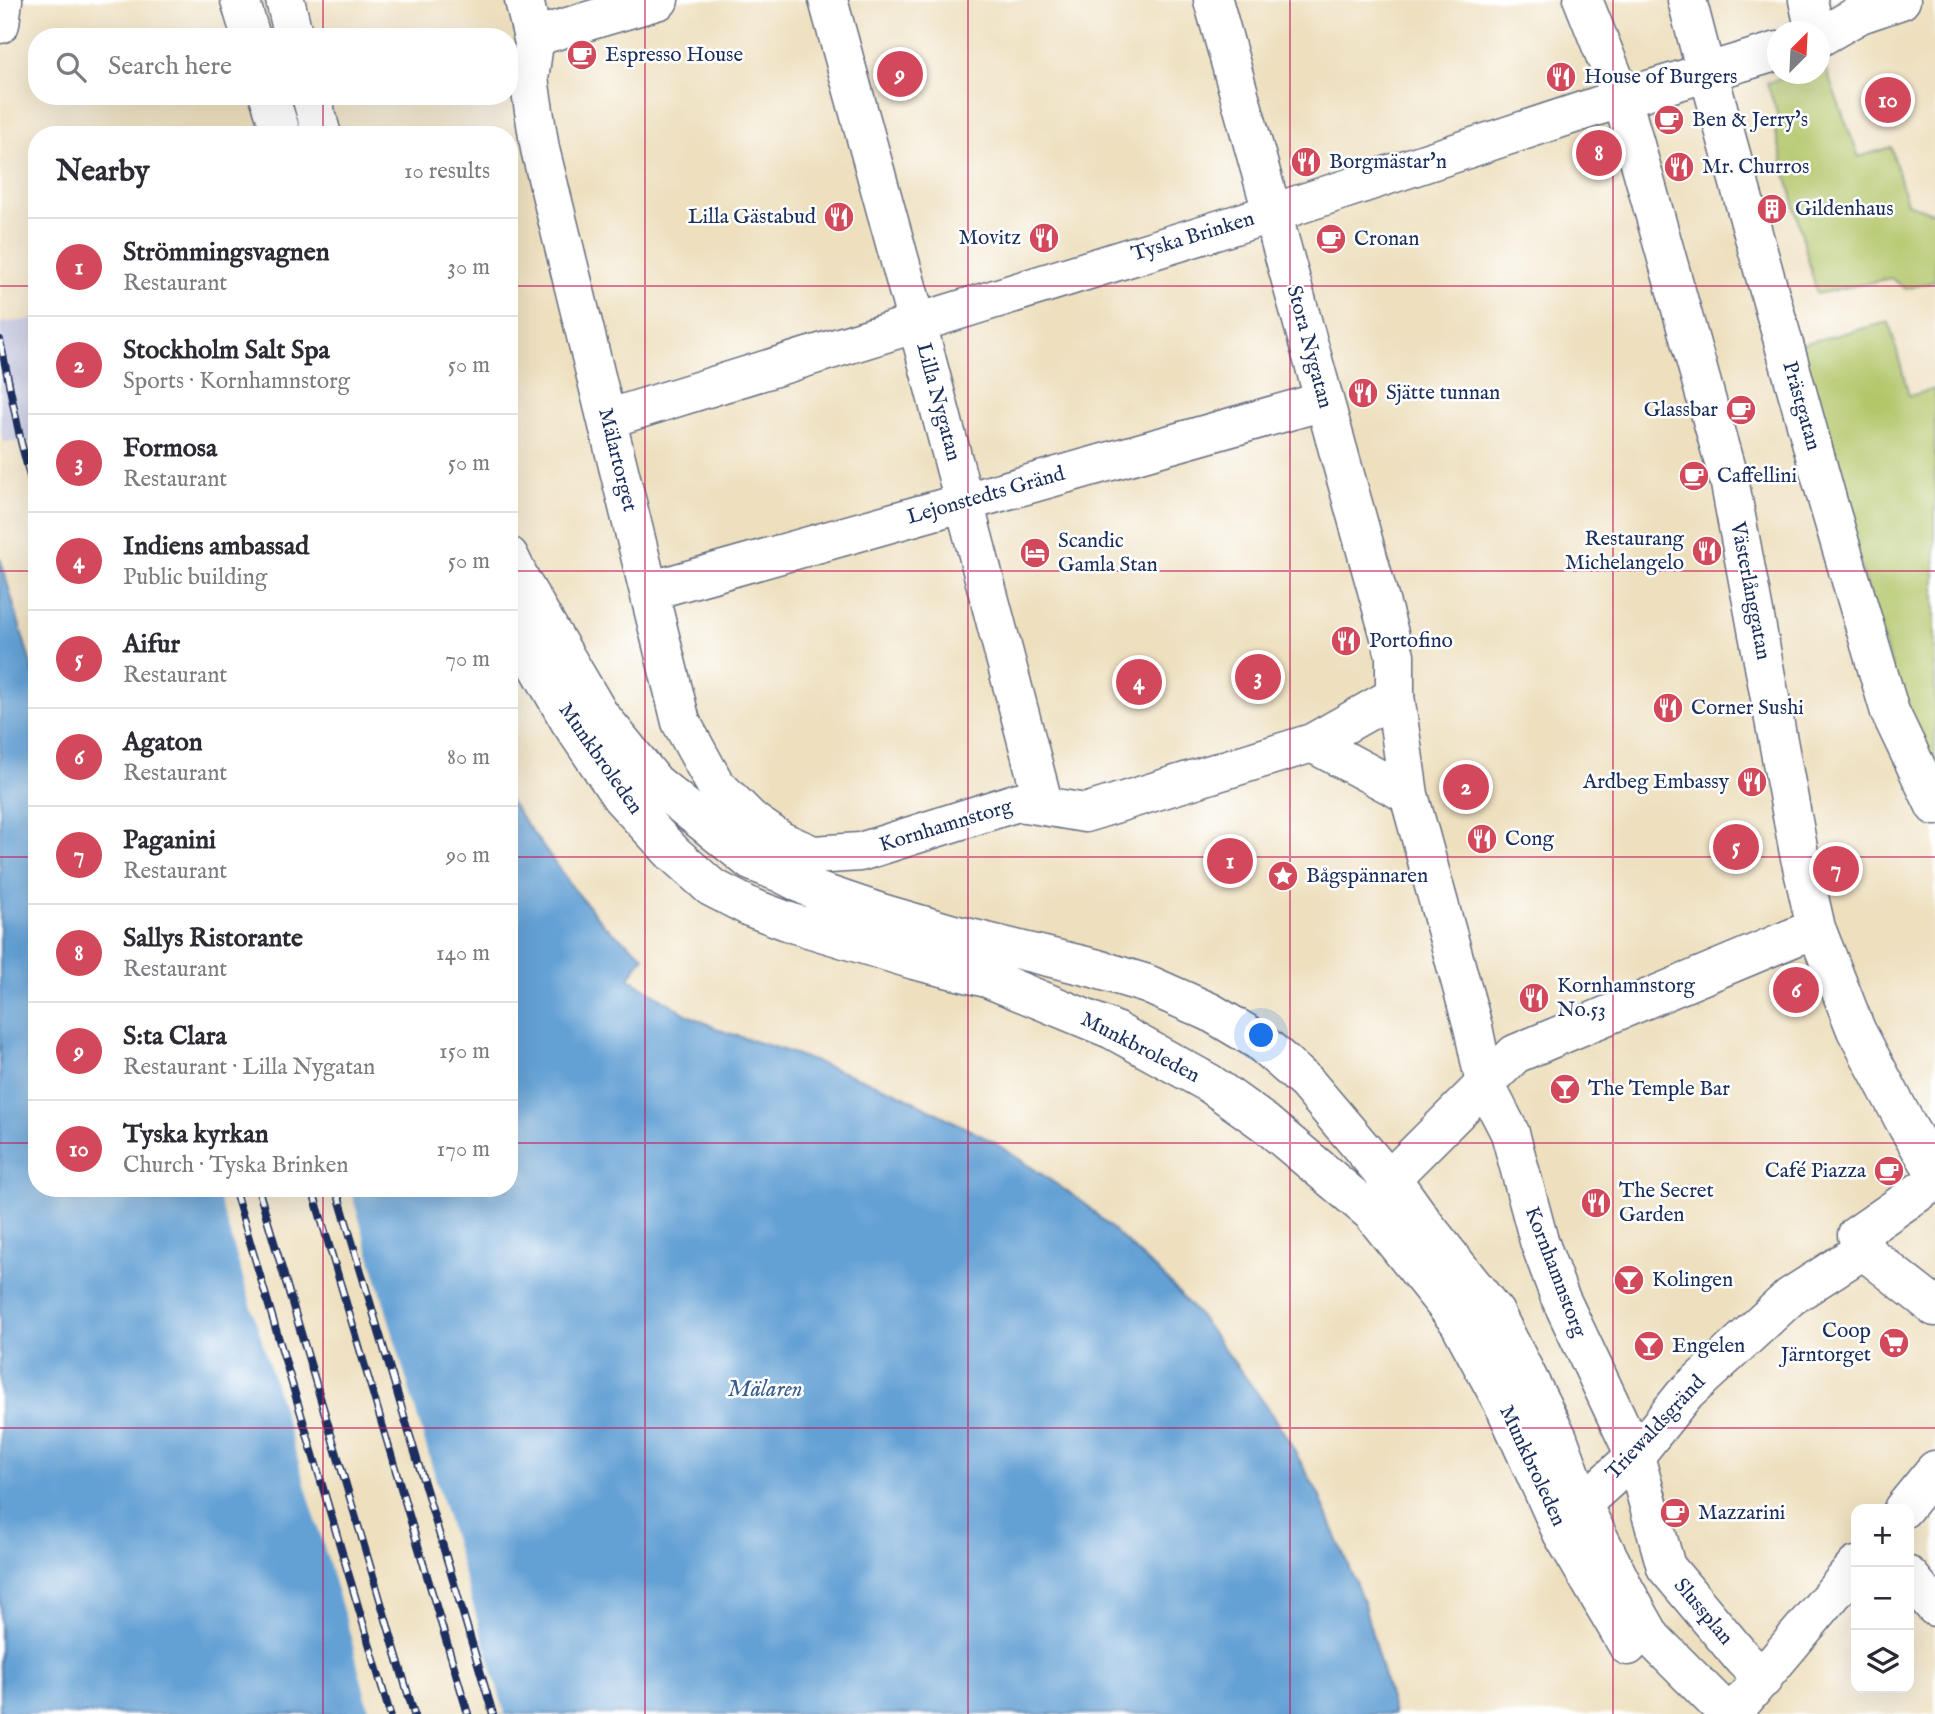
<!DOCTYPE html>
<html lang="en">
<head>
<meta charset="utf-8">
<style>
	:root { --surface:#fff; --page:#f2f2f3; --text:#2b2b33; --muted:#7c7c81; --line:#e1e1e2; --accent:#d1495b }
	body { margin:0; font-family:"IM FELL English",serif; background:var(--page); color:var(--text) }
	.controls { position:absolute; right:21px; bottom:21px; display:grid; overflow:hidden; border-radius:14px; box-shadow:0 7px 28px #0002 }
	.controls button { width:63px; height:63px; display:grid; place-items:center; padding:0; border:0; border-bottom:2px solid var(--line); background:var(--surface); color:var(--text); font:35px sans-serif }
	.compass { position:absolute; left:1767px; top:21px; width:63px; height:63px; border-radius:50%; background:var(--surface); box-shadow:0 7px 28px #0002; rotate:24deg }
	.you { position:absolute; left:1262px; top:1036px; width:24px; height:24px; margin:-18px; border:5px solid #fff; border-radius:50%; background:#1a73e8; box-shadow:0 0 0 10px #1a73e833 }
	.badge { display:grid; place-items:center; width:46px; height:46px; border-radius:50%; background:var(--accent); color:#fff; font-size:23px; font-weight:700 }
	.pin { position:absolute; translate:-50% -50%; border:4px solid #fff; box-shadow:0 2px 7px #0006 }
	.list { margin:0; padding:0; list-style:none }
	h2 { display:flex; justify-content:space-between; align-items:center; height:91px; margin:0; padding:0 28px; font-size:30px }
	h2 small { font-size:23px; font-weight:400; color:var(--muted) }
	.list li { display:grid; grid-template-columns:46px 1fr auto; gap:21px; align-items:center; box-sizing:border-box; height:98px; padding:0 28px; border-top:2px solid var(--line) }
	.list b { display:block; font-size:26px; white-space:nowrap }
	.list p { margin:0; font-size:23px; white-space:nowrap; color:var(--muted) }
	.list em { font-size:23px; font-style:normal; color:var(--muted) }
	.icon { flex:none; width:38px; height:38px; fill:none; stroke:currentColor; stroke-width:2; stroke-linecap:round; stroke-linejoin:round }
	.map { position:relative; flex:none; width:1935px; height:1714px; overflow:hidden }
	.search { position:absolute; background:var(--surface); box-shadow:0 7px 28px #0002; left:28px; top:28px; width:490px; height:77px; display:flex; align-items:center; gap:18px; box-sizing:border-box; padding:0 24px; border-radius:28px; color:var(--muted); font-size:26px }
	.panel { position:absolute; background:var(--surface); box-shadow:0 7px 28px #0002; left:28px; top:126px; width:490px; height:1071px; border-radius:28px }
	.map>svg:first-child { display:block }
</style>
</head>
<body>
<div class="map">
<svg width="1935" height="1714" viewBox="0 0 1935 1714">
	<rect width="100%" height="100%" fill="#fff"/>
	<filter id="ink" filterUnits="userSpaceOnUse"><feTurbulence type="fractalNoise" baseFrequency=".0143" numOctaves="2"/><feDisplacementMap in="SourceGraphic" scale="14" xChannelSelector="R" yChannelSelector="G"/><feConvolveMatrix kernelMatrix="1 2 1 2 8 2 1 2 1" color-interpolation-filters="sRGB"/></filter>
	<filter id="wash" filterUnits="userSpaceOnUse"><feTurbulence type="fractalNoise" baseFrequency=".00686" numOctaves="4" result="noise"/><feDisplacementMap in="SourceGraphic" scale="28" xChannelSelector="R" yChannelSelector="G"/><feGaussianBlur stdDeviation="1.57" result="paint"/><feColorMatrix in="noise" values="0 0 0 0 0 0 0 0 0 0 0 0 0 0 0 0 0 1.4 0 .05"/><feComposite in="paint" operator="in"/></filter>
	<g filter="url(#wash)">
		<rect width="100%" height="100%" fill="#eee0bf"/>
		<!-- industrial -->
		<path fill="#bfc2dd" d="M 37,319 L 37,442 L 3,442 L 0,425 L 0,323 Z"/>
		<!-- green -->
		<path fill="#b3c66a" stroke="#677a64" stroke-width="2" d="M 1824,65 L 1859,157 L 1891,147 L 1907,203 L 1935,213 L 1935,281 L 1906,289 L 1891,278 L 1817,294 L 1775,130 L 1781,125 L 1767,83 L 1798,74 L 1820,74 L 1820,67 Z
			M 1889,322 L 1909,396 L 1935,389 L 1935,776 L 1895,678 L 1793,346 Z"/>
		<!-- water -->
		<path fill="#63a0d4" stroke="#3f6899" stroke-width="2" d="M 0,558 L 37,685 L 37,1188 L 509,1188 L 509,800 L 573,888 L 604,925 L 644,956 L 629,978 L 688,1015 L 725,1032 L 786,1051 L 894,1091 L 994,1142 L 1084,1203 L 1168,1281 L 1200,1317 L 1258,1394 L 1286,1436 L 1319,1495 L 1363,1601 L 1394,1714 L 0,1714 Z"/>
		<!-- pier -->
		<path fill="#eee0bf" d="M 216,1188 L 350,1188 L 505,1714 L 370,1714 L 349,1630 Z"/>
	</g>
	<g filter="url(#ink)">
		<g fill="none" stroke-linecap="round" stroke-linejoin="round">
			<!-- pedestrian casing -->
			<g stroke="#656d80" stroke-width="41">
				<path id="pedestrian" d="M 524,0 L 534,43 L 529,79 L 540,149 L 681,722 L 715,784 L 752,821 L 781,841 L 813,855 L 860,852 L 1018,802 L 1044,806 L 917,323 L 828,0
					M 1213,0 L 1395,655 L 1395,696
					M 1583,0 L 1622,98 L 1730,484 L 1799,853 L 1816,928 L 1856,1030 L 1907,1126 L 1935,1172
					M 1687,0 L 1706,73 L 1712,86 L 1829,506 L 1890,712 L 1935,806
					M 1808,0 L 1815,32
					M 1820,37 L 1860,14 L 1901,0
					M 534,43 L 544,34 L 659,0
					M 607,419 L 1273,213 L 1622,98 L 1778,51
					M 649,591 L 1324,401
					M 1485,1084 L 1510,1133 L 1539,1241 L 1559,1295 L 1635,1456 L 1666,1567 L 1743,1659 L 1763,1679
					M 1389,1180 L 1515,1054 L 1816,928
					M 1935,1181 L 1857,1235 L 1863,1250 L 1935,1307
					M 1582,1504 L 1635,1456 L 1683,1396 L 1790,1297 L 1863,1250
					M 1903,1509 L 1935,1470
					M 1909,1576 L 1935,1607
					M 1732,1714 L 1856,1566"/>
			</g>
			<!-- minor casing -->
			<g stroke="#656d80" stroke-width="41">
				<path id="minor" d="M 240,0 L 251,37
					M 285,0 L 294,37
					M 269,96 L 282,135
					M 311,96 L 322,135
					M 509,556 L 521,581 L 599,714 L 655,783 L 751,861 L 781,873 L 816,891 L 881,913 L 953,934 L 1094,968 L 1147,984 L 1210,1012 L 1259,1041 L 1306,1082 L 1389,1180 L 1400,1190 L 1425,1225 L 1495,1313 L 1558,1438 L 1582,1504 L 1625,1590 L 1652,1638 L 1728,1714
					M 509,615 L 569,720 L 621,797 L 673,853 L 711,887 L 752,908 L 795,924 L 914,960 L 987,978 L 1113,1030 L 1209,1083 L 1265,1123 L 1371,1212 L 1459,1322 L 1506,1409 L 1562,1533 L 1628,1646
					M 1312,743 L 1409,795
					M 1044,806 L 1085,813 L 1312,743 L 1395,696 L 1409,795 L 1473,1027 L 1485,1084"/>
			</g>
			<!-- trunk casing -->
			<g stroke="#656d80" stroke-width="41">
				<path id="trunk" d="M 0,24 L 3,0"/>
			</g>
			<!-- pedestrian -->
			<use href="#pedestrian" stroke="#fff" stroke-width="38"/>
			<!-- minor -->
			<use href="#minor" stroke="#fff" stroke-width="38"/>
			<!-- trunk -->
			<use href="#trunk" stroke="#fff" stroke-width="38"/>
			<!-- rail casing -->
			<g stroke="#1b2f5e" stroke-width="8">
				<path id="rail" d="M 0,340 L 21,442 L 37,503
					M 234,1188 L 390,1714
					M 258,1188 L 414,1714
					M 312,1188 L 468,1714
					M 336,1188 L 493,1714"/>
			</g>
			<!-- rail -->
			<use href="#rail" stroke="#fff" stroke-width="5" stroke-dasharray="16" stroke-linecap="butt"/>
		</g>
	</g>
	<!-- grid -->
	<path fill="none" stroke="#c2185b" stroke-width="2" stroke-opacity="0.55" d="M 323,0 L 323,37M 645,0 L 645,1714M 968,0 L 968,1714M 1290,0 L 1290,1714M 1613,0 L 1613,1714M 323,96 L 323,135M 0,286 L 37,286M 509,286 L 1935,286M 0,571 L 37,571M 509,571 L 1935,571M 0,857 L 37,857M 509,857 L 1935,857M 0,1143 L 37,1143M 509,1143 L 1935,1143M 323,1188 L 323,1714M 0,1428 L 1935,1428"/>
	<!-- icons -->
	<defs>
		<g id="cafe-disc" transform="scale(1.575)"><circle r="9.5" fill="#d1495b" stroke="#fff"/><path d="M-5.5-4.5H6V0H3Q3 3.5 0 3.5H-2.5Q-5.5 3.5-5.5 0ZM3-3.2v2h1.7v-2ZM-6 4.5H4V6H-6Z" fill="#fff"/></g>
		<g id="restaurant-disc" transform="scale(1.575)"><circle r="9.5" fill="#d1495b" stroke="#fff"/><path d="M-5-6h1v4h1v-4h1v4h1v-4h1v5L-1.5 .5V6h-2V.5L-5-1ZM5-6V6H3V1.5H1.5Q1.5-4 5-6Z" fill="#fff"/></g>
		<g id="building-disc" transform="scale(1.575)"><circle r="9.5" fill="#d1495b" stroke="#fff"/><path d="M-4-6H4V6H1V3H-1V6H-4ZM-2.5-4.3h1.7v1.8h-1.7ZM.8-4.3h1.7v1.8H.8ZM-2.5-1h1.7V.8h-1.7ZM.8-1h1.7V.8H.8Z" fill="#fff"/></g>
		<g id="hotel-disc" transform="scale(1.575)"><circle r="9.5" fill="#d1495b" stroke="#fff"/><path d="M-6-4.5h1.5V1H6V5H4.5V3h-9V5H-6ZM-4 0a1.8 1.8 0 1 1 3.6 0ZM.5 0V-2.5h3Q6-2.5 6 0Z" fill="#fff"/></g>
		<g id="sight-disc" transform="scale(1.575)"><circle r="9.5" fill="#d1495b" stroke="#fff"/><path d="M0-6L1.8-2.2L6-1.7L2.9 1.2L3.7 5.4L0 3.3L-3.7 5.4L-2.9 1.2L-6-1.7L-1.8-2.2Z" fill="#fff"/></g>
		<g id="bar-disc" transform="scale(1.575)"><circle r="9.5" fill="#d1495b" stroke="#fff"/><path d="M-6-5H6L.8 .8V4.5H3.5V6h-7V4.5H-.8V.8Z" fill="#fff"/></g>
		<g id="supermarket-disc" transform="scale(1.575)"><circle r="9.5" fill="#d1495b" stroke="#fff"/><path d="M-6-5.5h2.5l.6 2H6L4.5 2H-2.5L-4.4-4H-6ZM-1.5 3.2a1.3 1.3 0 1 0 .1 0ZM3 3.2a1.3 1.3 0 1 0 .1 0Z" fill="#fff"/></g>
	</defs>
	<g fill-rule="evenodd">
		<use href="#cafe-disc" x="582" y="55"/>
		<use href="#restaurant-disc" x="1561" y="77"/>
		<use href="#cafe-disc" x="1669" y="120"/>
		<use href="#restaurant-disc" x="1306" y="162"/>
		<use href="#restaurant-disc" x="1679" y="167"/>
		<use href="#building-disc" x="1772" y="209"/>
		<use href="#restaurant-disc" x="839" y="217"/>
		<use href="#restaurant-disc" x="1044" y="238"/>
		<use href="#cafe-disc" x="1331" y="239"/>
		<use href="#restaurant-disc" x="1363" y="393"/>
		<use href="#cafe-disc" x="1741" y="410"/>
		<use href="#cafe-disc" x="1694" y="476"/>
		<use href="#restaurant-disc" x="1707" y="551"/>
		<use href="#hotel-disc" x="1035" y="553"/>
		<use href="#restaurant-disc" x="1346" y="641"/>
		<use href="#restaurant-disc" x="1668" y="708"/>
		<use href="#restaurant-disc" x="1752" y="782"/>
		<use href="#restaurant-disc" x="1482" y="839"/>
		<use href="#sight-disc" x="1283" y="876"/>
		<use href="#restaurant-disc" x="1534" y="998"/>
		<use href="#bar-disc" x="1565" y="1089"/>
		<use href="#cafe-disc" x="1889" y="1171"/>
		<use href="#restaurant-disc" x="1596" y="1203"/>
		<use href="#bar-disc" x="1629" y="1280"/>
		<use href="#supermarket-disc" x="1894" y="1343"/>
		<use href="#bar-disc" x="1649" y="1346"/>
		<use href="#cafe-disc" x="1675" y="1513"/>
	</g>
	<g text-anchor="middle" dominant-baseline="central" stroke-width="5" stroke-linejoin="round" paint-order="stroke">
		<!-- poi labels -->
		<g font-size="21" fill="#1b2f5e" stroke="#fff" text-anchor="start">
			<text x="605" y="55">Espresso House</text>
			<text x="1584" y="77">House of Burgers</text>
			<text x="1692" y="120">Ben &amp; Jerry's</text>
			<text x="1329" y="162">Borgmästar'n</text>
			<text x="1702" y="167">Mr. Churros</text>
			<text x="1795" y="209">Gildenhaus</text>
			<text x="816" y="217" text-anchor="end">Lilla Gästabud</text>
			<text x="1021" y="238" text-anchor="end">Movitz</text>
			<text x="1354" y="239">Cronan</text>
			<text x="1386" y="393">Sjätte tunnan</text>
			<text x="1718" y="410" text-anchor="end">Glassbar</text>
			<text x="1717" y="476">Caffellini</text>
			<text x="1684" y="539" text-anchor="end">Restaurang<tspan x="1684" dy="24">Michelangelo</tspan></text>
			<text x="1058" y="541">Scandic<tspan x="1058" dy="24">Gamla Stan</tspan></text>
			<text x="1369" y="641">Portofino</text>
			<text x="1691" y="708">Corner Sushi</text>
			<text x="1729" y="782" text-anchor="end">Ardbeg Embassy</text>
			<text x="1505" y="839">Cong</text>
			<text x="1306" y="876">Bågspännaren</text>
			<text x="1557" y="986">Kornhamnstorg<tspan x="1557" dy="24">No.53</tspan></text>
			<text x="1588" y="1089">The Temple Bar</text>
			<text x="1866" y="1171" text-anchor="end">Café Piazza</text>
			<text x="1619" y="1191">The Secret<tspan x="1619" dy="24">Garden</tspan></text>
			<text x="1652" y="1280">Kolingen</text>
			<text x="1871" y="1331" text-anchor="end">Coop<tspan x="1871" dy="24">Järntorget</tspan></text>
			<text x="1672" y="1346">Engelen</text>
			<text x="1698" y="1513">Mazzarini</text>
		</g>
		<!-- street labels -->
		<g font-size="21" fill="#1b2f5e" stroke="#fff">
			<text transform="translate(1193 237) rotate(-17)">Tyska Brinken</text>
			<text transform="translate(1309 347) rotate(75)">Stora Nygatan</text>
			<text transform="translate(938 402) rotate(75)">Lilla Nygatan</text>
			<text transform="translate(1801 406) rotate(74)">Prästgatan</text>
			<text transform="translate(617 460) rotate(76)">Mälartorget</text>
			<text transform="translate(986 496) rotate(-16)">Lejonstedts Gränd</text>
			<text transform="translate(1750 591) rotate(79)">Västerlånggatan</text>
			<text transform="translate(600 759) rotate(55)">Munkbroleden</text>
			<text transform="translate(946 826) rotate(-17)">Kornhamnstorg</text>
			<text transform="translate(1140 1048) rotate(27)">Munkbroleden</text>
			<text transform="translate(1555 1272) rotate(69)">Kornhamnstorg</text>
			<text transform="translate(1656 1428) rotate(-47)">Triewaldsgränd</text>
			<text transform="translate(1532 1466) rotate(65)">Munkbroleden</text>
			<text transform="translate(1703 1612) rotate(50)">Slussplan</text>
		</g>
		<!-- water labels -->
		<g font-size="23" font-style="italic" fill="#385c8d" stroke="#fff">
			<text x="765" y="1389">Mälaren</text>
		</g>
	</g>
</svg>
<div class="controls">
<button>+</button>
<button>−</button>
<button><svg class="icon" aria-label="layers" viewBox="0 0 24 24"><path d="M12 4l9 5-9 5-9-5zM3 14l9 5 9-5"/></svg></button>
</div>
<svg class="compass" viewBox="-18 -18 36 36"><path d="M0-13l5 13h-10z" fill="#e53935"/><path d="M0 13l5-13h-10z" fill="#7c7c81"/></svg>
<div class="you"></div>
<div class="pin badge" style="left:1230px;top:861px">1</div>
<div class="pin badge" style="left:1466px;top:787px">2</div>
<div class="pin badge" style="left:1258px;top:677px">3</div>
<div class="pin badge" style="left:1139px;top:682px">4</div>
<div class="pin badge" style="left:1736px;top:847px">5</div>
<div class="pin badge" style="left:1796px;top:990px">6</div>
<div class="pin badge" style="left:1836px;top:869px">7</div>
<div class="pin badge" style="left:1599px;top:153px">8</div>
<div class="pin badge" style="left:900px;top:74px">9</div>
<div class="pin badge" style="left:1888px;top:100px">10</div>
<div class="search"><svg class="icon" aria-label="search" viewBox="0 0 24 24"><circle cx="10" cy="10" r="6"/><path d="M15 15l6 6"/></svg>Search here</div>
<section class="panel">
<h2>Nearby<small>10 results</small></h2>
<ul class="list">
<li><span class="badge">1</span><div><b>Strömmingsvagnen</b><p>Restaurant</p></div><em>30 m</em></li>
<li><span class="badge">2</span><div><b>Stockholm Salt Spa</b><p>Sports · Kornhamnstorg</p></div><em>50 m</em></li>
<li><span class="badge">3</span><div><b>Formosa</b><p>Restaurant</p></div><em>50 m</em></li>
<li><span class="badge">4</span><div><b>Indiens ambassad</b><p>Public building</p></div><em>50 m</em></li>
<li><span class="badge">5</span><div><b>Aifur</b><p>Restaurant</p></div><em>70 m</em></li>
<li><span class="badge">6</span><div><b>Agaton</b><p>Restaurant</p></div><em>80 m</em></li>
<li><span class="badge">7</span><div><b>Paganini</b><p>Restaurant</p></div><em>90 m</em></li>
<li><span class="badge">8</span><div><b>Sallys Ristorante</b><p>Restaurant</p></div><em>140 m</em></li>
<li><span class="badge">9</span><div><b>S:ta Clara</b><p>Restaurant · Lilla Nygatan</p></div><em>150 m</em></li>
<li><span class="badge">10</span><div><b>Tyska kyrkan</b><p>Church · Tyska Brinken</p></div><em>170 m</em></li>
</ul>
</section>
</div>
</body>
</html>
